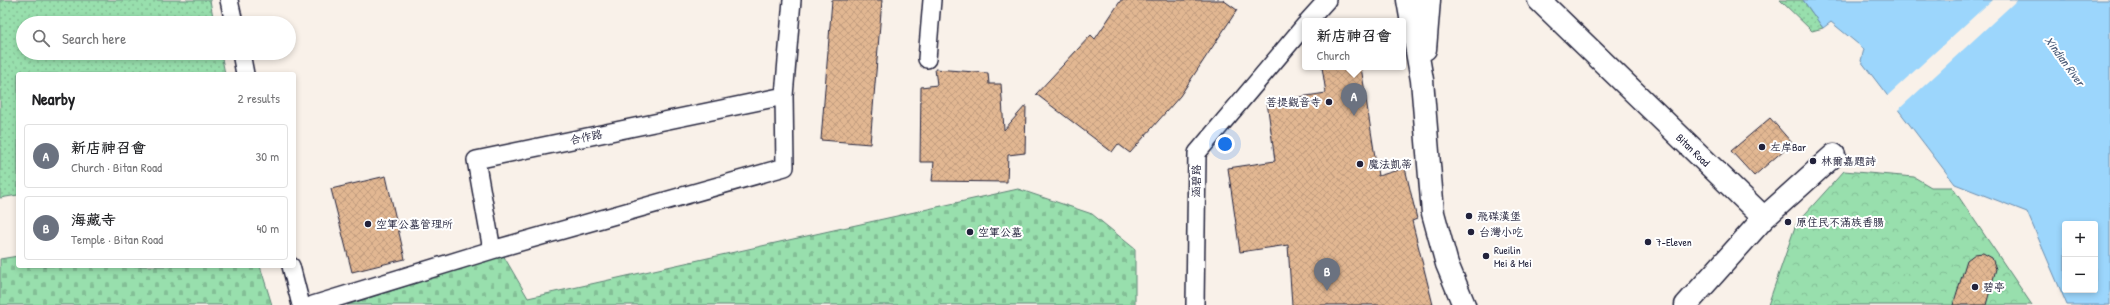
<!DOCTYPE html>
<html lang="en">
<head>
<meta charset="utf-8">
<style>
	:root { --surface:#fff; --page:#f2f2f2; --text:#202124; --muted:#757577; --line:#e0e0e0; --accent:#111827 }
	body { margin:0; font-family:"Patrick Hand","LXGW WenKai TC",sans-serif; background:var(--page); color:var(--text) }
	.controls { position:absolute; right:12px; bottom:12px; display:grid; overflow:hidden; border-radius:4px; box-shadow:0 2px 6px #0003 }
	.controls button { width:36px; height:36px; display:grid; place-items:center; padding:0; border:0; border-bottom:1px solid var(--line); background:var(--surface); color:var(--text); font:20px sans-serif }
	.you { position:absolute; left:1225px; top:144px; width:14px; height:14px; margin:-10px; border:3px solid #fff; border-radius:50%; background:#1a73e8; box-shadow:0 0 0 6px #1a73e833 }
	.badge { display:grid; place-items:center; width:26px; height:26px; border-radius:50%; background:var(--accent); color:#fff; font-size:13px; font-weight:700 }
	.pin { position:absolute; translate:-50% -33px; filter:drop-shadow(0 1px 2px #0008) }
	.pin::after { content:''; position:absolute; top:21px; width:14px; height:12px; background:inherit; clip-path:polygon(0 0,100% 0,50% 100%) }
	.popup { position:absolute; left:1302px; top:18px; width:104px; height:52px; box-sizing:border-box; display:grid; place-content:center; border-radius:4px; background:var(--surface); filter:drop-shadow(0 1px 3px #0005); font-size:13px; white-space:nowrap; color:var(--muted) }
	.popup b { font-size:15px; color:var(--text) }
	.popup::after { content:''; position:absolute; left:50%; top:100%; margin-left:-8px; border:8px solid transparent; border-top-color:var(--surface) }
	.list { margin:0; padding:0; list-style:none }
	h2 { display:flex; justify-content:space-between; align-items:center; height:52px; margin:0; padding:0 16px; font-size:17px }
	h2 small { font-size:13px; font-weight:400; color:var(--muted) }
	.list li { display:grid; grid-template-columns:26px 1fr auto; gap:12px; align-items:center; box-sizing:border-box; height:64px; margin:0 8px 8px; padding:0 8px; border:1px solid var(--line); border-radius:4px }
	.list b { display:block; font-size:15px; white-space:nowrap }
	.list p { margin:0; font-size:13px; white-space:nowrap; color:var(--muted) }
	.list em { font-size:13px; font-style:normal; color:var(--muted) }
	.icon { flex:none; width:22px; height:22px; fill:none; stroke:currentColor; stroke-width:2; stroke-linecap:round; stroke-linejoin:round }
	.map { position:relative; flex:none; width:2110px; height:305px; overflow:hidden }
	.search { position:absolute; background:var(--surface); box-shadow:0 2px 6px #0003; left:16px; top:16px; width:280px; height:44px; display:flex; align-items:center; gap:10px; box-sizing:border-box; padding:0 14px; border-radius:22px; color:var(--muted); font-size:15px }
	.panel { position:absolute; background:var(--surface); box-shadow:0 2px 6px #0003; left:16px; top:72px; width:280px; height:196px; border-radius:4px }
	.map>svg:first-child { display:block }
</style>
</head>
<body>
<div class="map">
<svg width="2110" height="305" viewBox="0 0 2110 305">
	<defs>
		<pattern id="grass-dots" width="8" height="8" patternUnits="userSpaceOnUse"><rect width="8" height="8" fill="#98dfad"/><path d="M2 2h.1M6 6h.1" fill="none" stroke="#83bf96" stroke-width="1.8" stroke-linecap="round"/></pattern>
		<pattern id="forest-crowns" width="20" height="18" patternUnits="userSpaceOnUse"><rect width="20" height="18" fill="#98dfad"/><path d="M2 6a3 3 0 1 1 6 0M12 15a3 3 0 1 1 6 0" fill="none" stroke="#83bf96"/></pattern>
		<pattern id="cemetery-stones" width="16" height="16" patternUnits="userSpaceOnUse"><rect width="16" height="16" fill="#98dfad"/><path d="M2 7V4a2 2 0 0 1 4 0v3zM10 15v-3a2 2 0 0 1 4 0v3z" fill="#83bf96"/></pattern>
		<pattern id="building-cross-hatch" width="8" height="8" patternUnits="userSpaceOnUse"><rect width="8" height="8" fill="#e2b792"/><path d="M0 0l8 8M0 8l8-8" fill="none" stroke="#c29d7f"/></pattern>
	</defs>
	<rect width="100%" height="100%" fill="#f9f1e9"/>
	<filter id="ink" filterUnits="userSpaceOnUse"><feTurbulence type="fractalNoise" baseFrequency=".025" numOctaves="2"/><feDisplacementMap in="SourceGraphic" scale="8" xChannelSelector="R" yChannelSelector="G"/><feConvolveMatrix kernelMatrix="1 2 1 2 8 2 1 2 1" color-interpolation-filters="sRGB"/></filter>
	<g filter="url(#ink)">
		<!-- grass -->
		<path fill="url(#grass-dots)" stroke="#5d8074" d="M 0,0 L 210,0 L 214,23 L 23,23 L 23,53 L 221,53 L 225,74 L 18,74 L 18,195 L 0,198 Z
			M 1780,0 L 1803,0 L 1823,28 L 1812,31 Z"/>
		<!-- forest -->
		<path fill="url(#forest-crowns)" stroke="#5d8074" d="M 1844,171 L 1914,177 L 1931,187 L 1952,187 L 2032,305 L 1768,305 L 1796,224 Z"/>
		<!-- cemetery -->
		<path fill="url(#cemetery-stones)" stroke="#5d8074" d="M 1018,189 L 1092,214 L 1135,249 L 1135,305 L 347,305 L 503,255 L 528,298 Z
			M 18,256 L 18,266 L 260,266 L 272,305 L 0,305 L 0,259 Z"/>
		<!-- water -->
		<path fill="#9cd6fc" stroke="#6b8eaf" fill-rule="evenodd" d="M 1803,0 L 2110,0 L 2110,305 L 2067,305 L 2027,212 L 1955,184 L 1861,61 L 1864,49 L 1831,22 L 1823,28 ZM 2065,224 L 2095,224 L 2095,290 L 2065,290 Z"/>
		<!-- pier -->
		<path fill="#f9f1e9" d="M 1992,0 L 2017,0 L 1897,111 L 1886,97 Z"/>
		<!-- building -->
		<path fill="url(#building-cross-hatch)" stroke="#22223b" d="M 832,0 L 882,0 L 870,144 L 821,140 Z
			M 1121,0 L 1223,0 L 1237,10 L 1180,96 L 1130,153 L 1118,144 L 1112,152 L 1036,94 L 1091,35 L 1095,39 Z
			M 1322,67 L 1361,67 L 1378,176 L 1405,168 L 1417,219 L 1412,221 L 1433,305 L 1292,305 L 1288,245 L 1240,252 L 1228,168 L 1275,161 L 1267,102 L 1326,93 Z
			M 935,69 L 988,73 L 989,84 L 1001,84 L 1004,130 L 1026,105 L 1025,153 L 1008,155 L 1007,182 L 932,181 L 934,162 L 920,162 L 921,87 L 937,85 Z
			M 1770,118 L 1792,143 L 1754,176 L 1731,151 Z
			M 386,176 L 405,259 L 352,272 L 331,189 Z
			M 1983,253 L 1992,258 L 1996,269 L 1986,305 L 1953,305 L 1967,260 L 1975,254 Z"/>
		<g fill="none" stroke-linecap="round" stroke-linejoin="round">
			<!-- lane casing -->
			<g stroke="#22223b" stroke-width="20">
				<path id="lane" d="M 229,0 L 234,23
					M 1308,21 L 1327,0
					M 241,53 L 245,74
					M 927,59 L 932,0
					M 492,250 L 476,160 L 784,96
					M 291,266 L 301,305
					M 313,305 L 492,250 L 785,167 L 784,96 L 792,0
					M 1195,305 L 1197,153 L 1305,25"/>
			</g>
			<!-- street casing -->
			<g stroke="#22223b" stroke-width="25">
				<path id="street" d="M 1539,0 L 1764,218
					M 1686,305 L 1764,218 L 1834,155"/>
			</g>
			<!-- secondary casing -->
			<g stroke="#22223b" stroke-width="25">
				<path id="secondary" d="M 1408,0 L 1422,80 L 1433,213 L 1447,264 L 1464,305
					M 1425,49 L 1429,0"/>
			</g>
			<!-- lane -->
			<use href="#lane" stroke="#fff" stroke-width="17"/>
			<!-- street -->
			<use href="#street" stroke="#fff" stroke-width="22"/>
			<!-- secondary -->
			<use href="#secondary" stroke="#fff" stroke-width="22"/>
		</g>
	</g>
	<!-- markers -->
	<g fill="#22223b" stroke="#fff" stroke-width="1.5">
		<circle cx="1329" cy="102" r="4"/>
		<circle cx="1762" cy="147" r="4"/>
		<circle cx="1813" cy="161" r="4"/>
		<circle cx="1360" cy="164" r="4"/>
		<circle cx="1469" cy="216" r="4"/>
		<circle cx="1788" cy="222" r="4"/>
		<circle cx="368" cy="224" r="4"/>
		<circle cx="970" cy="232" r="4"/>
		<circle cx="1471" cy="232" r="4"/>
		<circle cx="1648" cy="242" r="4"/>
		<circle cx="1486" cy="256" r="4"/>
		<circle cx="1975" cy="287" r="4"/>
	</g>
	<g text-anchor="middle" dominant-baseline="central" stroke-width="4" stroke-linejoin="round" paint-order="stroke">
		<!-- poi labels -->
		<g font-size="11" fill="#22223b" stroke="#fff" text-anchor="start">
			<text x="1321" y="102" text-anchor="end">菩提觀音寺</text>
			<text x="1770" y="147">左岸Bar</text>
			<text x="1821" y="161">林爾嘉題詩</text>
			<text x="1368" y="164">魔法凱蒂</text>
			<text x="1477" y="216">飛碟漢堡</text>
			<text x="1796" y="222">原住民不滿族香腸</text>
			<text x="376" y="224">空軍公墓管理所</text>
			<text x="978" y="232">空軍公墓</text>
			<text x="1479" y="232">台灣小吃</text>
			<text x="1656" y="242">7-Eleven</text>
			<text x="1494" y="250">Rueilin<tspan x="1494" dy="13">Mei &amp; Mei</tspan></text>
			<text x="1983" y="287">碧亭</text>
		</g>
		<!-- street labels -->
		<g font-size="11" fill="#22223b" stroke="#fff">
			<text transform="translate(586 137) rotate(-12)">合作路</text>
			<text transform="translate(1693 150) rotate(44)">Bitan Road</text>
			<text transform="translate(1196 181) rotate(-89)">涵碧路</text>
		</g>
		<!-- water labels -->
		<g font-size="12" font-style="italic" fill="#475875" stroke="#fff">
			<text transform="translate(2065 61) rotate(54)">Xindian River</text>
		</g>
	</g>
</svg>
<div class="controls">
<button>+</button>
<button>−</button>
</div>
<div class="you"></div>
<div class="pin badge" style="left:1354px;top:116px;background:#6b7280">A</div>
<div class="popup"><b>新店神召會</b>Church</div>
<div class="pin badge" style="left:1327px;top:291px;background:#6b7280">B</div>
<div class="search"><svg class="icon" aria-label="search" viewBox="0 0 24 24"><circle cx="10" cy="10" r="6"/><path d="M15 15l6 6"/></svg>Search here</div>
<section class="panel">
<h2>Nearby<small>2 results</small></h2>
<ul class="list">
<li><span class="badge" style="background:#6b7280">A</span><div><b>新店神召會</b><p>Church · Bitan Road</p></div><em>30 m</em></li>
<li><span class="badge" style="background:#6b7280">B</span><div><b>海藏寺</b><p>Temple · Bitan Road</p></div><em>40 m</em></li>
</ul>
</section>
</div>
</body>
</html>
